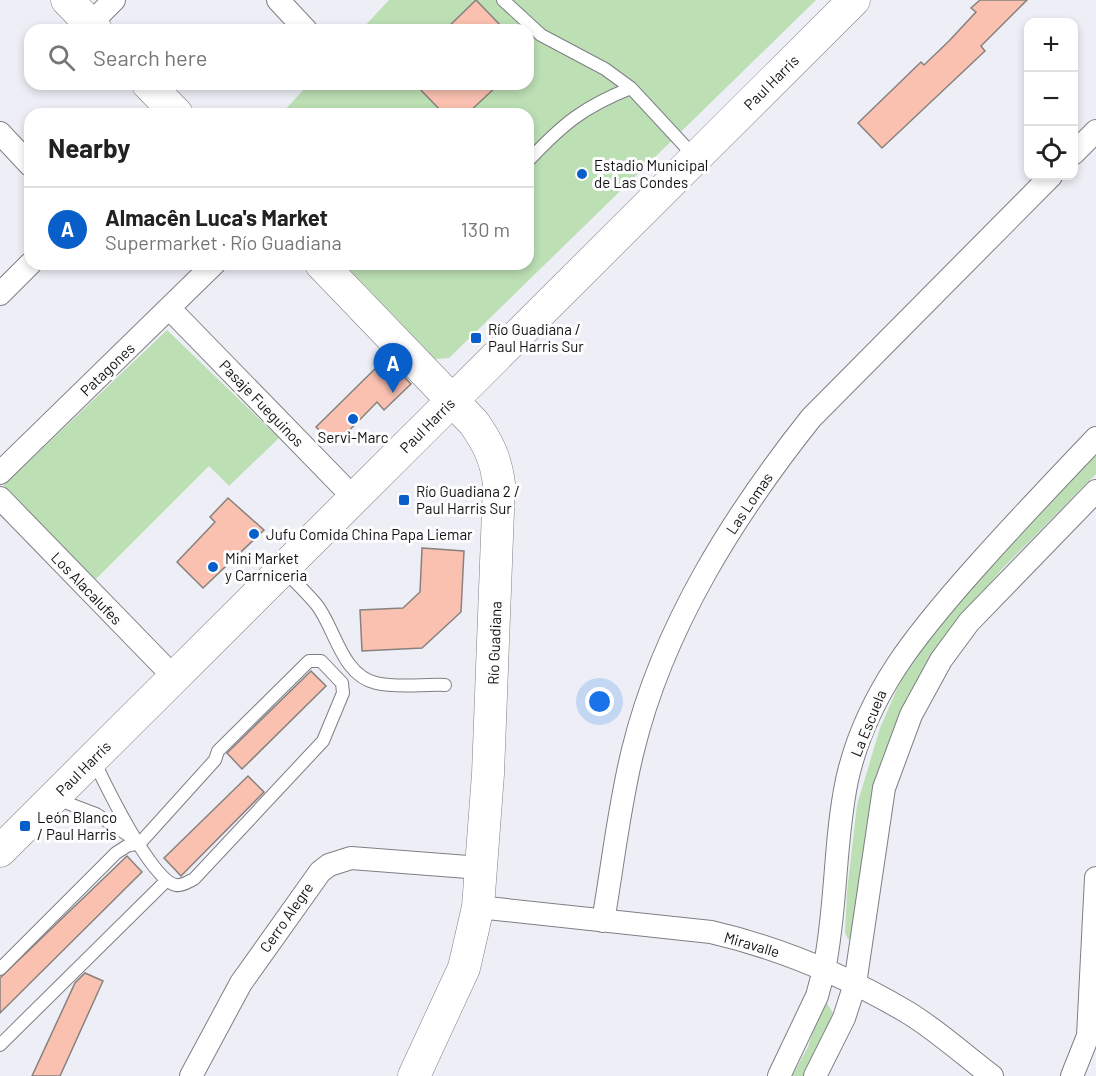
<!DOCTYPE html>
<html lang="en">
<head>
<meta charset="utf-8">
<style>
	:root { --surface:#fff; --page:#f6f6f6; --text:#222; --muted:#767676; --line:#e0e0e0; --accent:#095fc9 }
	body { margin:0; font-family:Barlow,sans-serif; background:var(--page); color:var(--text) }
	.controls { position:absolute; right:18px; top:18px; display:grid; overflow:hidden; border-radius:12px; box-shadow:0 3px 9px #0003 }
	.controls button { width:54px; height:54px; display:grid; place-items:center; padding:0; border:0; border-bottom:2px solid var(--line); background:var(--surface); color:var(--text); font:30px sans-serif }
	.you { position:absolute; left:600px; top:702px; width:21px; height:21px; margin:-15px; border:4px solid #fff; border-radius:50%; background:#1a73e8; box-shadow:0 0 0 9px #1a73e833 }
	.badge { display:grid; place-items:center; width:39px; height:39px; border-radius:50%; background:var(--accent); color:#fff; font-size:20px; font-weight:700 }
	.pin { position:absolute; translate:-50% -50px; filter:drop-shadow(0 2px 3px #0008) }
	.pin::after { content:''; position:absolute; top:32px; width:21px; height:18px; background:inherit; clip-path:polygon(0 0,100% 0,50% 100%) }
	.list { margin:0; padding:0; list-style:none }
	h2 { display:flex; justify-content:space-between; align-items:center; height:78px; margin:0; padding:0 24px; font-size:26px }
	h2 small { font-size:20px; font-weight:400; color:var(--muted) }
	.list li { display:grid; grid-template-columns:39px 1fr auto; gap:18px; align-items:center; box-sizing:border-box; height:84px; padding:0 24px; border-top:2px solid var(--line) }
	.list b { display:block; font-size:22px; white-space:nowrap }
	.list p { margin:0; font-size:20px; white-space:nowrap; color:var(--muted) }
	.list em { font-size:20px; font-style:normal; color:var(--muted) }
	.icon { flex:none; width:33px; height:33px; fill:none; stroke:currentColor; stroke-width:2; stroke-linecap:round; stroke-linejoin:round }
	.map { position:relative; flex:none; width:1096px; height:1076px; overflow:hidden }
	.search { position:absolute; background:var(--surface); box-shadow:0 3px 9px #0003; left:24px; top:24px; width:510px; height:66px; display:flex; align-items:center; gap:15px; box-sizing:border-box; padding:0 21px; border-radius:18px; color:var(--muted); font-size:22px }
	.panel { position:absolute; background:var(--surface); box-shadow:0 3px 9px #0003; left:24px; top:108px; width:510px; height:162px; border-radius:18px }
	.map>svg:first-child { display:block }
</style>
</head>
<body>
<div class="map">
<svg width="1096" height="1076" viewBox="0 0 1096 1076">
	<rect width="100%" height="100%" fill="#eeeff6"/>
	<!-- green -->
	<path fill="#bcdfb4" d="M 389,0 L 816,0 L 449,358 L 435,359 L 344,264 L 528,264 L 528,114 L 281,114 L 309,84 L 528,84 L 528,30 L 361,30 Z
		M 167,330 L 279,438 L 229,486 L 209,466 L 95,580 L 3,486 Z
		M 1096,455 L 1096,474 L 1001,570 L 929,659 L 853,940 L 848,939 L 845,933 L 847,892 L 857,805 L 880,728 L 910,659 L 961,595 Z
		M 827,1003 L 833,1013 L 824,1045 L 805,1076 L 792,1076 L 808,1047 L 821,1007 Z"/>
	<!-- building -->
	<path fill="#fac1b1" stroke="#87817f" stroke-width="1.5" d="M 476,0 L 505,30 L 445,30 Z
		M 980,0 L 1027,0 L 981,46 L 985,51 L 882,148 L 858,123 L 921,62 L 924,65 L 949,41 L 976,12 L 971,8 Z
		M 415,84 L 499,84 L 467,114 L 444,114 Z
		M 386,358 L 411,384 L 384,410 L 377,402 L 335,445 L 316,427 Z
		M 228,498 L 264,530 L 203,588 L 177,562 L 215,522 L 210,517 Z
		M 422,548 L 464,551 L 461,612 L 422,648 L 362,651 L 360,610 L 403,608 L 420,592 Z
		M 311,671 L 326,686 L 242,769 L 227,753 Z
		M 248,776 L 264,792 L 181,876 L 164,858 Z
		M 127,856 L 142,872 L 0,1013 L 0,978 Z
		M 85,973 L 103,981 L 60,1076 L 32,1076 L 75,983 Z"/>
	<g fill="none" stroke-linecap="round" stroke-linejoin="round">
		<!-- lane casing -->
		<g stroke="#7e7f85" stroke-width="14">
			<path id="lane" d="M 503,0 L 541,35 L 605,69 L 631,88 L 695,157
				M 528,161 C 563,124 583,107 631,88
				M 284,570 C 295,582 306,592 316,604 C 335,627 341,675 376,683 C 397,688 423,684 445,685
				M 54,798 L 96,814 L 134,839
				M 0,969 L 116,853 L 127,846 L 140,843 L 215,760 L 218,751 L 309,661 L 321,661 L 342,683 L 343,693 L 323,741 L 194,879 C 188,882 182,886 176,885 C 152,882 104,782 93,759
				M 0,1045 L 166,881"/>
		</g>
		<!-- street casing -->
		<g stroke="#7e7f85" stroke-width="24">
			<path id="street" d="M 278,0 L 306,30
				M 90,24 L 114,0
				M 0,133 L 30,165
				M 1074,153 L 1096,131
				M 0,294 L 30,264
				M 169,308 L 354,498
				M 0,473 L 214,264
				M 0,498 L 174,677
				M 478,907 L 711,932 C 780,948 846,976 907,1012 C 937,1030 964,1055 992,1076
				M 603,921 C 613,864 619,806 633,750 C 663,627 734,515 811,418 L 1051,176
				M 191,1076 L 241,983 L 320,872 L 329,865 L 351,858 L 481,868
				M 779,1076 L 817,996 L 824,970 C 837,907 834,842 847,780 C 866,694 918,632 975,568 C 1014,524 1055,481 1096,438
				M 815,1076 L 844,1018 L 855,984 L 884,788 L 911,715 L 941,660 L 969,622 L 1096,491
				M 1072,1076 L 1088,1036 L 1096,878"/>
		</g>
		<!-- secondary casing -->
		<g stroke="#7e7f85" stroke-width="33">
			<path id="secondary" d="M 67,0 L 96,30
				M 148,84 L 177,114
				M 321,264 L 474,423 C 488,443 496,459 499,484 L 488,774 L 478,907 L 464,968 L 414,1076
				M 0,851 L 854,0"/>
		</g>
		<!-- lane -->
		<use href="#lane" stroke="#fff" stroke-width="12"/>
		<!-- street -->
		<use href="#street" stroke="#fff" stroke-width="22"/>
		<!-- secondary -->
		<use href="#secondary" stroke="#fff" stroke-width="32"/>
	</g>
	<!-- markers -->
	<g fill="#095fc9" stroke="#fdfdfe" stroke-width="2">
		<circle cx="582" cy="174" r="6"/>
		<rect x="470" y="332" width="12" height="12" rx="3"/>
		<circle cx="353" cy="419" r="6"/>
		<rect x="398" y="494" width="12" height="12" rx="3"/>
		<circle cx="254" cy="534" r="6"/>
		<circle cx="213" cy="567" r="6"/>
		<rect x="19" y="820" width="12" height="12" rx="3"/>
	</g>
	<g text-anchor="middle" dominant-baseline="central" stroke-width="6" stroke-linejoin="round" paint-order="stroke">
		<!-- street labels -->
		<g font-size="15" fill="#131315" stroke="#fdfdfe">
			<text transform="translate(771 82) rotate(-45)">Paul Harris</text>
			<text transform="translate(107 369) rotate(-44)">Patagones</text>
			<text transform="translate(262 403) rotate(46)">Pasaje Fueguinos</text>
			<text transform="translate(427 425) rotate(-45)">Paul Harris</text>
			<text transform="translate(749 503) rotate(-56)">Las Lomas</text>
			<text transform="translate(87 588) rotate(46)">Los Alacalufes</text>
			<text transform="translate(494 643) rotate(-88)">Río Guadiana</text>
			<text transform="translate(868 723) rotate(-68)">La Escuela</text>
			<text transform="translate(83 768) rotate(-45)">Paul Harris</text>
			<text transform="translate(286 917) rotate(-55)">Cerro Alegre</text>
			<text transform="translate(752 944) rotate(16)">Miravalle</text>
		</g>
		<!-- poi labels -->
		<g font-size="15" fill="#131315" stroke="#fdfdfe" text-anchor="start">
			<text x="594" y="165">Estadio Municipal<tspan x="594" dy="17">de Las Condes</tspan></text>
			<text x="488" y="329">Río Guadiana /<tspan x="488" dy="17">Paul Harris Sur</tspan></text>
			<text x="353" y="437" text-anchor="middle">Servi-Marc</text>
			<text x="416" y="491">Río Guadiana 2 /<tspan x="416" dy="17">Paul Harris Sur</tspan></text>
			<text x="266" y="534">Jufu Comida China Papa Liemar</text>
			<text x="225" y="558">Mini Market<tspan x="225" dy="17">y Carrniceria</tspan></text>
			<text x="37" y="817">León Blanco<tspan x="37" dy="17">/ Paul Harris</tspan></text>
		</g>
	</g>
</svg>
<div class="controls">
<button>+</button>
<button>−</button>
<button><svg class="icon" aria-label="locate" viewBox="0 0 24 24"><circle cx="12" cy="12" r="6"/><path d="M12 2v4M12 18v4M2 12h4M18 12h4"/></svg></button>
</div>
<div class="you"></div>
<div class="pin badge" style="left:393px;top:393px">A</div>
<div class="search"><svg class="icon" aria-label="search" viewBox="0 0 24 24"><circle cx="10" cy="10" r="6"/><path d="M15 15l6 6"/></svg>Search here</div>
<section class="panel">
<h2>Nearby<small></small></h2>
<ul class="list">
<li><span class="badge">A</span><div><b>Almacên Luca's Market</b><p>Supermarket · Río Guadiana</p></div><em>130 m</em></li>
</ul>
</section>
</div>
</body>
</html>
